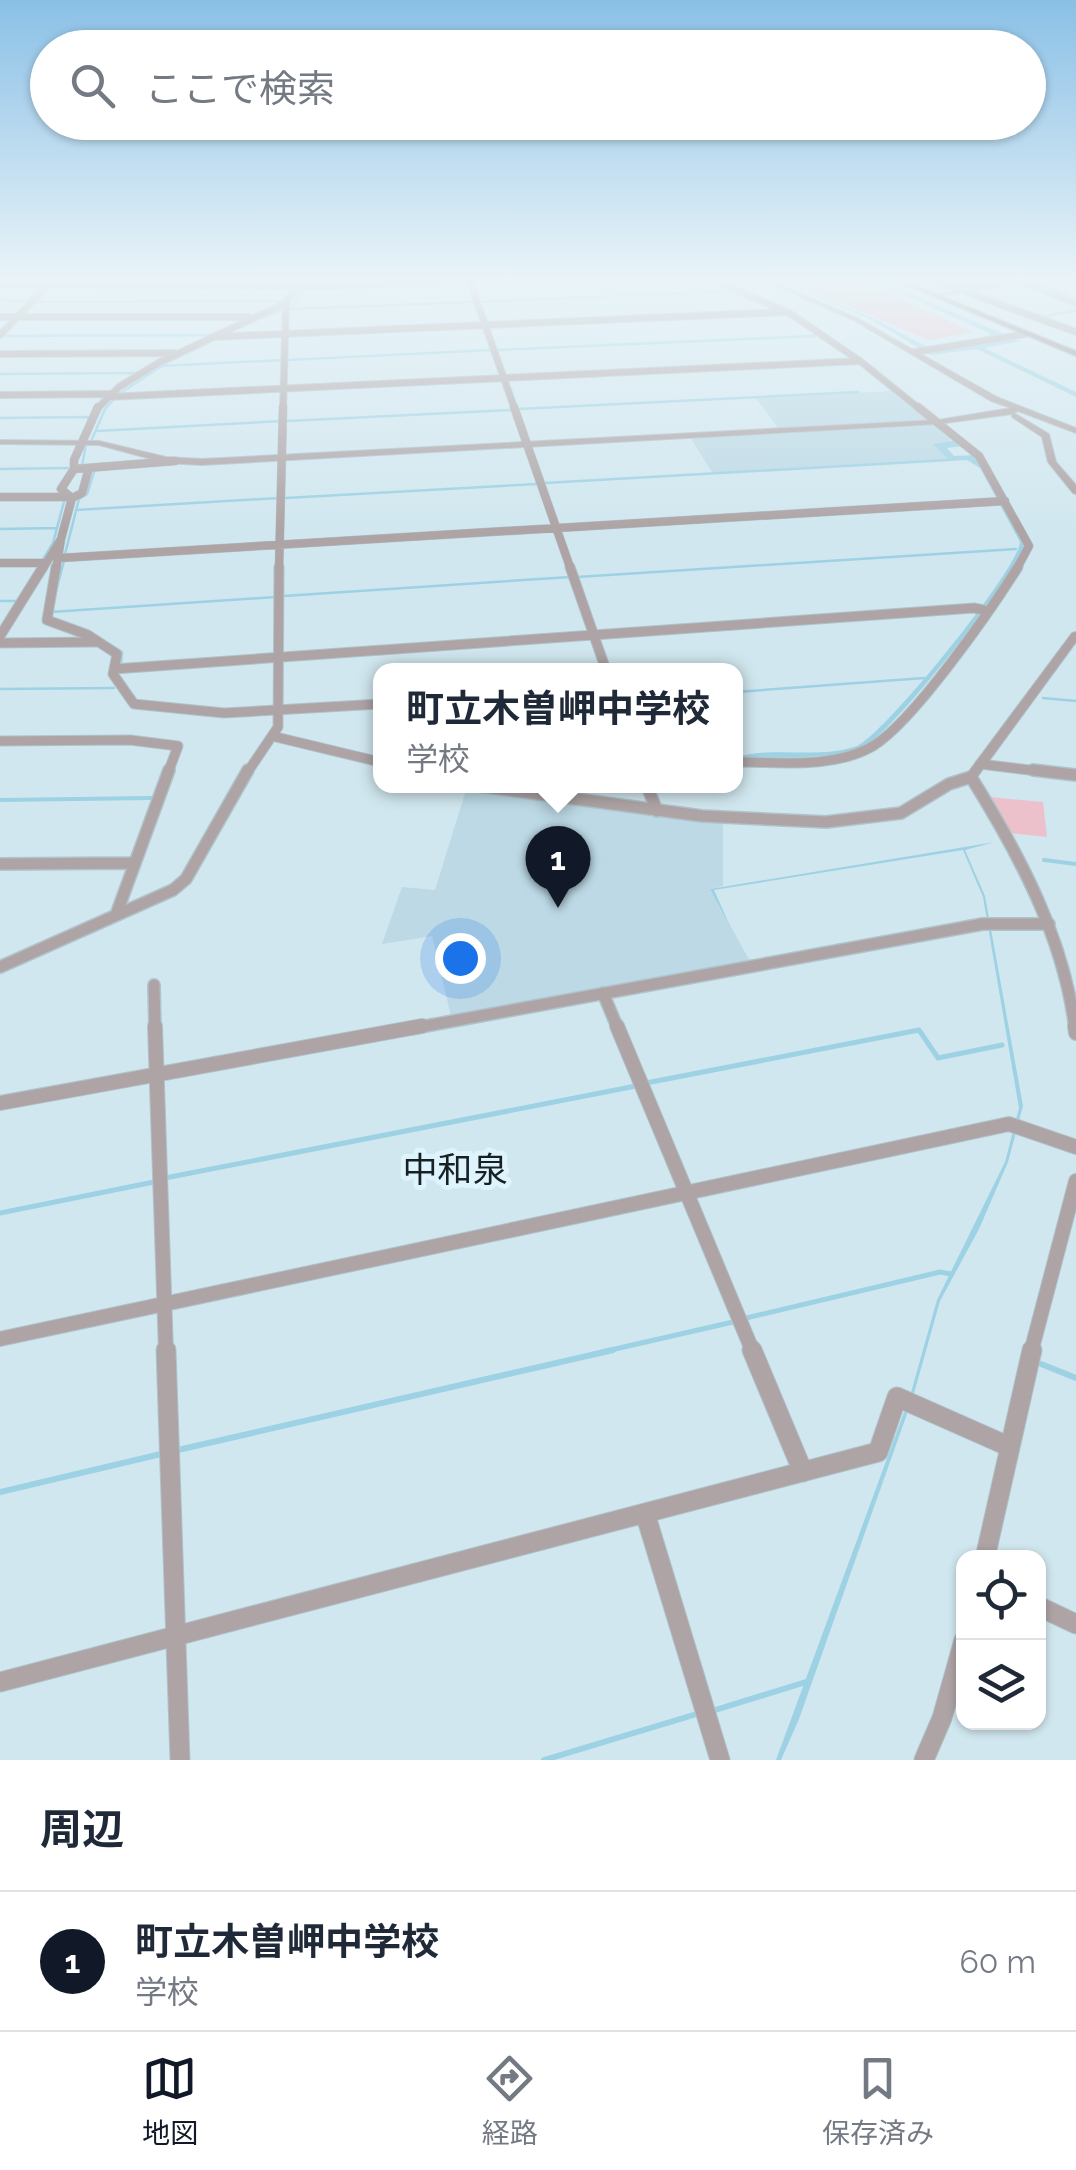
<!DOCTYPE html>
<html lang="ja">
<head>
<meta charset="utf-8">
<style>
	:root { --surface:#fff; --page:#f2f2f3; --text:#1f2937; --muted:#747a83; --line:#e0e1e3; --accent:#111827 }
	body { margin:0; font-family:Raleway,"Noto Sans JP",sans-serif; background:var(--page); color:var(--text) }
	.controls { position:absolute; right:30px; bottom:30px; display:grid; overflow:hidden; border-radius:20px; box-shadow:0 2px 8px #0004 }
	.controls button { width:90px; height:90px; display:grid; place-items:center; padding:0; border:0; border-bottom:2px solid var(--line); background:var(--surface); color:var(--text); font:50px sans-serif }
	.you { position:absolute; left:460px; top:958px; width:35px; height:35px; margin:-25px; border:8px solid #fff; border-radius:50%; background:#1a73e8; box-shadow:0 0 0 15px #1a73e833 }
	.badge { display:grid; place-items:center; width:65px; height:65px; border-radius:50%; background:var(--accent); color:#fff; font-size:32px; font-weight:700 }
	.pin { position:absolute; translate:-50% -82px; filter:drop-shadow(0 2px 5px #0008) }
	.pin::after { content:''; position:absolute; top:52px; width:35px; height:30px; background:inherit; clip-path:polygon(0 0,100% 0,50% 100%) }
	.popup { position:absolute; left:373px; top:663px; width:370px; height:130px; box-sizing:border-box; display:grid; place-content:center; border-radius:20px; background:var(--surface); filter:drop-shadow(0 2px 8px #0005); font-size:32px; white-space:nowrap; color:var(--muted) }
	.popup b { font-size:38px; color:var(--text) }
	.popup::after { content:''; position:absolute; left:50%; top:100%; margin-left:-20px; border:20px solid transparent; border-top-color:var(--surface) }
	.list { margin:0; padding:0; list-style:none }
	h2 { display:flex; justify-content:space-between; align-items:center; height:130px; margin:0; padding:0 40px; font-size:42px }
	h2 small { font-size:32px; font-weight:400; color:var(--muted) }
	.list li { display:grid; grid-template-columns:65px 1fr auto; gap:30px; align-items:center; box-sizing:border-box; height:140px; padding:0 40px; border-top:2px solid var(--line) }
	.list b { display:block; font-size:38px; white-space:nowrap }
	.list p { margin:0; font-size:32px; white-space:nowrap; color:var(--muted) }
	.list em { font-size:32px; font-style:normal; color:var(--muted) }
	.icon { flex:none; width:55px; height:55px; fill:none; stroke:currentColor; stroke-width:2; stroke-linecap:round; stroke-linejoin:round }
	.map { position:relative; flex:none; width:1076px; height:1760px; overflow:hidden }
	.search { position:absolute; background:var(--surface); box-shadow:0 2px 8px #0004; left:30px; right:30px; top:30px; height:110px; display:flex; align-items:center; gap:25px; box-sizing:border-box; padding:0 35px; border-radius:55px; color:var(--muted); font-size:38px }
	.sheet { height:270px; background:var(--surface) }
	nav { display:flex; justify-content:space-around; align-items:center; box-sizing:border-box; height:140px; border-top:2px solid var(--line); background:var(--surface); font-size:28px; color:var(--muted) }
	nav a { display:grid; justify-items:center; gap:5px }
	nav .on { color:var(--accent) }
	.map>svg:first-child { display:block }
</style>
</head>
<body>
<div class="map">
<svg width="1076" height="1760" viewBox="0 0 1076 1760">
	<rect width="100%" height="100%" fill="#d1e7ef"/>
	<!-- built -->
	<path fill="#bcd9e5" d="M 891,391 L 928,421 L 779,429 L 756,398 Z
		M 932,424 L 954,443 L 934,444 L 949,460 L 713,474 L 690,437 Z
		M 467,787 L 516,797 L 723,823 L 723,886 L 710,889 L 751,963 L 451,1016 L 432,936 L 382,944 L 402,887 L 435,890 Z"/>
	<!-- green -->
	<path fill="#ecc1cb" d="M 792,282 L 862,282 L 973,332 L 929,340 Z
		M 990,797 L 1043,802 L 1047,837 L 1008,833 Z"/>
	<!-- water -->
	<path fill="#9dd1e4" d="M 712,282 L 738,292 L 756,291 L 746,292 C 826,333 894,391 963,446 L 947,448 L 954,456 L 975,455 L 1024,546 C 1015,577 894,731 866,745 C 834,762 772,756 736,758 C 770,745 819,760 857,746 C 883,736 1019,569 1020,542 L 980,468 L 967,460 L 950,461 L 933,444 L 953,441 L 854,361 L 780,311 Z
		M 781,282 L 873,318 L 934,351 L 957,349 L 991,334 L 876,282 L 884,282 L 1020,341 L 984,348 L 1076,392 L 1076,397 L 977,349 L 931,355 L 868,318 Z
		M 995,842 L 965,850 L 985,896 L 1023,1106 L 1008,1162 L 979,1229 L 940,1301 L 913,1397 L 799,1719 L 781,1760 L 776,1760 L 910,1396 L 937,1300 L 1005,1162 L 1019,1108 L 983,897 L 963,850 L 714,890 L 730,926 L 710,889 Z"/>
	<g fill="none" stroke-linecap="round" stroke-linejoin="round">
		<!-- stream-far3 -->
		<path stroke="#9dd1e4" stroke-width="2.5" d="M 1043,286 L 1067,296
			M 0,300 L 28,302
			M 34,302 L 281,301
			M 480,302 L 735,291
			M 290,309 L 475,302
			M 291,309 L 305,288
			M 1042,317 L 1076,310
			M 261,318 L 284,310
			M 3,336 L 213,335
			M 497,350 L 814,336
			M 289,360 L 491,350
			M 162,366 L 283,360
			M 0,374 L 134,373
			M 119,394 L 168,362 L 210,342
			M 519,409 L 858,392
			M 0,418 L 89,417
			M 88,420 L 105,395
			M 288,421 L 512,410
			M 97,431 L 282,421
			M 92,439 L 105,409 L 114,399
			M 82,466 L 86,444
			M 0,469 L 68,468
			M 545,483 L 949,460
			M 286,498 L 537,484
			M 76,510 L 279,498
			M 0,529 L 57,528
			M 65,554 L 79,499 L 87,494 L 95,469
			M 42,561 L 53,543 L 65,498
			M 577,577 L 1016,549
			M 55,595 L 64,561
			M 284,596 L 570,577
			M 0,601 L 17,601
			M 51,612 L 276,597
			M 90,632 L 122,652 L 121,664
			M 0,689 L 114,688
			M 736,692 L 924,678
			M 1043,698 L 1076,701"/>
		<!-- stream-far2 -->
		<path stroke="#9dd1e4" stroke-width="4" d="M 0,800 L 151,798
			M 1044,860 L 1076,864"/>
		<!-- stream-far1 -->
		<path stroke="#9dd1e4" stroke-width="5" d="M 646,1083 L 919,1030 L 938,1058 L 1002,1045
			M 165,1178 L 636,1086
			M 0,1213 L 154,1182
			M 746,1318 L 940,1272 L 951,1274
			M 602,1352 L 733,1322"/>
		<!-- stream -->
		<path stroke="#9dd1e4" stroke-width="6" d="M 1041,1364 L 1076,1378
			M 178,1450 L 613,1350
			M 0,1492 L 161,1454
			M 712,1711 L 806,1682
			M 544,1760 L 700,1713"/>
		<!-- minor-far5 casing -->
		<g stroke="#b0c3ca" stroke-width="8">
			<path id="minor-far5" d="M 470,282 L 515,410
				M 719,282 L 791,314 L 860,361 L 921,410
				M 939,282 L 955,288 L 992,285
				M 1024,282 L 1076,303
				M 0,284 L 298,286
				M 298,287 L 442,282
				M 969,293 L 1076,332
				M 0,317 L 249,317
				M 0,335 L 49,284
				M 213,337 L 784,312
				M 915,352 L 1026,334
				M 0,354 L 174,353
				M 0,395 L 110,394
				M 107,397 L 860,361
				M 96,410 L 119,387 L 160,362 L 286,303 L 298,282
				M 283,410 L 286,303"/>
		</g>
		<!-- minor-far4 casing -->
		<g stroke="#b0c3ca" stroke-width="9">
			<path id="minor-far4" d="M 98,407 L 74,460 L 74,469 L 175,461
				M 514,407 L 571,570
				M 918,407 L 979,456 L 1029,546 L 1016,570
				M 0,497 L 70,497
				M 72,498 L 61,489 L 74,469
				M 60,558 L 1005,501
				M 0,563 L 45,563
				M 42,570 L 61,539 L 72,498 L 82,493 L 89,468
				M 56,570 L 61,539
				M 279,570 L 283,407"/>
		</g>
		<!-- minor-far3 casing -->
		<g stroke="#b0c3ca" stroke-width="11">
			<path id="minor-far3" d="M 56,567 L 47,620 L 88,635 L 117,654 L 113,674 L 134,704 L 224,713 L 380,704
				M 570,567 L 606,670
				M 0,636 L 43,567
				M 0,643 L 97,642
				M 114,669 L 974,608 L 988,611
				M 276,737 L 380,762
				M 0,741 L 130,740 L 178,746 L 168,773
				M 736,762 C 778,762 834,769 873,746 C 913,722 991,610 1018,567
				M 980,764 L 1054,773
				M 247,773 L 278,727 L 279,567"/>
		</g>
		<!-- minor-far2 casing -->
		<g stroke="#b0c3ca" stroke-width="14">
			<path id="minor-far2" d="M 1033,770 L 1076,775
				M 479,786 L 702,816 L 826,822 L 901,813 L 949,784 L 971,777 C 1019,854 1064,938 1075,1029
				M 647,786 L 657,811
				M 0,864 L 135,863
				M 116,915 L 169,770
				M 0,967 L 173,890 L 186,879 L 248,770
				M 154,985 L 155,1029
				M 603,993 L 618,1029
				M 409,1029 L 983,924 L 1049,924"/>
		</g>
		<!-- minor-far1 casing -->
		<g stroke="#b0c3ca" stroke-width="16">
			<path id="minor-far1" d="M 155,1026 L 166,1352
				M 617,1026 L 753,1352
				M 1075,1026 L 1076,1033
				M 0,1103 L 422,1026
				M 0,1339 L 1009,1124 L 1076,1147
				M 1031,1352 L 1076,1181"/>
		</g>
		<!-- minor casing -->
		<g stroke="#b0c3ca" stroke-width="21">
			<path id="minor" d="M 166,1350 L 180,1760
				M 752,1350 L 803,1472
				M 645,1513 L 720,1760
				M 985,1558 L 1032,1350
				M 1038,1606 L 1076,1624
				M 0,1682 L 878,1452 L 897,1397 L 1010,1447
				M 924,1760 L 942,1718 L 964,1640"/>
		</g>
		<!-- tertiary casing -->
		<g stroke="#b0c3ca" stroke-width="2">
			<path id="tertiary" d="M 766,282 L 773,282 L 857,318 L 997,397 L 1076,428 L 1076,433 L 1018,411 L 1014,413 L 1049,434 L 1056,462 L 1076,485 L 1076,494 L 1073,493 L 1048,462 L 1042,437 L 1012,417 L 1012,414 L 938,424 L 202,465 L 166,463 L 99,445 L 0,444 L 0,440 L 99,441 L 166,457 L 202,459 L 938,420 L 1011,408 L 991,401 L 853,320 Z
				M 1002,282 L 1013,282 L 935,298 L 932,296 Z
				M 1076,632 L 1076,642 L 975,780 L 967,780 L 965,777 L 967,774 L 1072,633 Z"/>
		</g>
		<!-- secondary casing -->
		<g stroke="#b0c3ca" stroke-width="3">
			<path id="secondary" d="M 899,282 L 907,282 L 1076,351 L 1076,356 Z"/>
		</g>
		<!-- minor-far5 -->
		<use href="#minor-far5" stroke="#aea4a6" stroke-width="6"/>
		<!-- minor-far4 -->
		<use href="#minor-far4" stroke="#aea4a6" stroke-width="8"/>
		<!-- minor-far3 -->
		<use href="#minor-far3" stroke="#aea4a6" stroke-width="9"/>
		<!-- minor-far2 -->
		<use href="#minor-far2" stroke="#aea4a6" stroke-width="11"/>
		<!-- minor-far1 -->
		<use href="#minor-far1" stroke="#aea4a6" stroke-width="14"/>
		<!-- minor -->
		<use href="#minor" stroke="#aea4a6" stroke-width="19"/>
		<!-- tertiary -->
		<use href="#tertiary" fill="#aea4a6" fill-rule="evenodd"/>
		<!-- secondary -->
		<use href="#secondary" fill="#948689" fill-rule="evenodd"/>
	</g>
	<!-- sky -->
	<linearGradient id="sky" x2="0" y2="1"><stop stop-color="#8ac0e6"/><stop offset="0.53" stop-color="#eaf4f8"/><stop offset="1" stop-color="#eaf4f8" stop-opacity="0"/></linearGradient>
	<rect width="1076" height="528" fill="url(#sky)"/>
	<g text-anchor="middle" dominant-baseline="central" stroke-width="10" stroke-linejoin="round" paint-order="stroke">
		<!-- near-neighbourhood labels -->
		<g font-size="35" fill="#182023" stroke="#def4fc">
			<text x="455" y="1169">中和泉</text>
		</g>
	</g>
</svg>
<div class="controls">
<button><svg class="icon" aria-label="locate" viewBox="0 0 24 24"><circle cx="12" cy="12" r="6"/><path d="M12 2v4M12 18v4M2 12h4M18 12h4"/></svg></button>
<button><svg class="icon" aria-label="layers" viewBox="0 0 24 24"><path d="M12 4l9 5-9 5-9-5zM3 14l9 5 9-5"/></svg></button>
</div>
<div class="you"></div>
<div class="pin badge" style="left:558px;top:908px">1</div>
<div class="popup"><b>町立木曽岬中学校</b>学校</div>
<div class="search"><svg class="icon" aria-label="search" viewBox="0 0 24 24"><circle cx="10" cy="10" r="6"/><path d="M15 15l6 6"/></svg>ここで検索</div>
</div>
<section class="sheet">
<h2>周辺<small></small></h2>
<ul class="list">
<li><span class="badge">1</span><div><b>町立木曽岬中学校</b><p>学校</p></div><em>60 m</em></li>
</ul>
</section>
<nav>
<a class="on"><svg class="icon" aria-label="map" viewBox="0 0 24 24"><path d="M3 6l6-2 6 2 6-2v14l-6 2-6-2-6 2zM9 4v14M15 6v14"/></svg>地図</a>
<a><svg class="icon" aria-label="directions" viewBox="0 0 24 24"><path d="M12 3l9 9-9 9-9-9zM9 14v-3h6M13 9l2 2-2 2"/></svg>経路</a>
<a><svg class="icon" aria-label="saved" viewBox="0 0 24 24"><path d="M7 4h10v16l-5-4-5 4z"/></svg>保存済み</a>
</nav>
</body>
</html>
